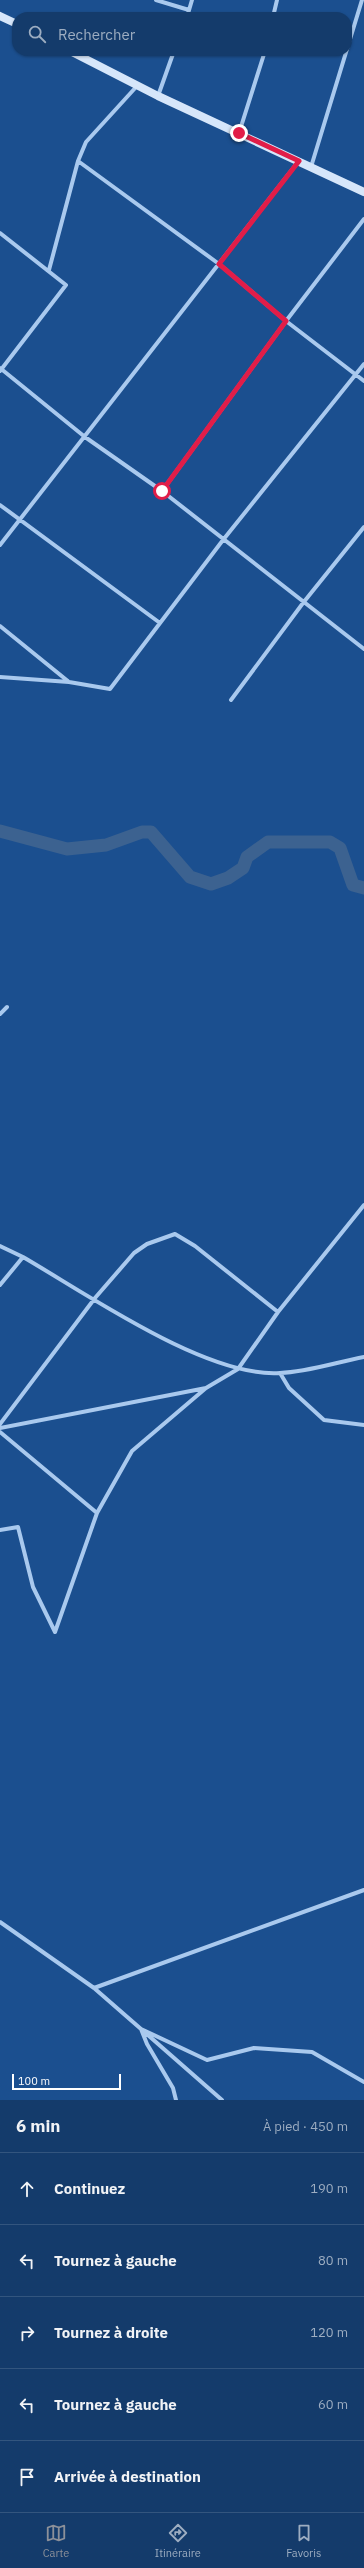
<!DOCTYPE html>
<html lang="fr">
<head>
<meta charset="utf-8">
<style>
	:root { --surface:#143b6b; --page:#1d4271; --text:#f1f3f6; --muted:#9dadc1; --line:#33557e; --accent:#8c9099 }
	body { margin:0; font-family:"IBM Plex Sans",sans-serif; background:var(--page); color:var(--text) }
	.scale { position:absolute; left:12px; bottom:10px; width:109px; box-sizing:border-box; padding-left:4px; border:2px solid #fff; border-top:0; font-size:11px; line-height:14px; white-space:nowrap; color:#fff; -webkit-text-stroke:3px #1b4f8f; paint-order:stroke }
	.stop { position:absolute; width:12px; height:12px; margin:-9px; border:3px solid #e11d48; border-radius:50%; background:#fff }
	.stop.end { background:#e11d48; border-color:#fff; box-shadow:0 1px 4px #0008 }
	.list { margin:0; padding:0; list-style:none }
	h2 { display:flex; justify-content:space-between; align-items:center; height:52px; margin:0; padding:0 16px; font-size:17px }
	h2 small { font-size:13px; font-weight:400; color:var(--muted) }
	.list li { display:grid; grid-template-columns:26px 1fr auto; gap:12px; align-items:center; box-sizing:border-box; height:72px; padding:0 16px; border-top:1px solid var(--line) }
	.list b { display:block; font-size:15px; white-space:nowrap }
	.list em { font-size:13px; font-style:normal; color:var(--muted) }
	.icon { flex:none; width:22px; height:22px; fill:none; stroke:currentColor; stroke-width:2; stroke-linecap:round; stroke-linejoin:round }
	.map { position:relative; flex:none; width:364px; height:2100px; overflow:hidden }
	.search { position:absolute; background:var(--surface); box-shadow:0 1px 3px #0004; left:12px; right:12px; top:12px; height:44px; display:flex; align-items:center; gap:10px; box-sizing:border-box; padding:0 14px; border-radius:16px; color:var(--muted); font-size:15px }
	.sheet { height:412px; background:var(--surface) }
	nav { display:flex; justify-content:space-around; align-items:center; box-sizing:border-box; height:56px; border-top:1px solid var(--line); background:var(--surface); font-size:11px; color:var(--muted) }
	nav a { display:grid; justify-items:center; gap:2px }
	nav .on { color:var(--accent) }
	.map>svg:first-child { display:block }
</style>
</head>
<body>
<div class="map">
<svg width="364" height="2100" viewBox="0 0 364 2100">
	<rect width="100%" height="100%" fill="#1b4f8f"/>
	<g fill="none" stroke-linecap="round" stroke-linejoin="round">
		<!-- river -->
		<path stroke="#3c6290" stroke-width="13" d="M 0,831 L 67,849 L 106,845 L 142,832 L 151,832 L 190,877 L 211,884 L 228,878 L 243,868 L 247,857 L 268,842 L 330,842 L 340,848 L 353,885 L 364,888"/>
		<!-- street -->
		<path stroke="#a9c9ee" stroke-width="4" d="M 156,0 L 189,10
			M 187,17 L 192,0
			M 273,17 L 277,0
			M 158,96 L 174,51
			M 239,133 L 265,51
			M 78,161 L 219,264 L 286,321 L 364,381
			M 311,167 L 362,0
			M 0,233 L 66,285 L 0,371
			M 49,270 L 78,161 L 86,142 L 137,86
			M 0,368 L 85,437 L 162,491 L 364,649
			M 162,491 L 286,321 L 364,219
			M 0,505 L 160,623
			M 0,545 L 298,162
			M 0,626 L 69,682
			M 0,677 L 69,682 L 110,689 L 223,540 L 364,364
			M 231,700 L 303,603 L 364,527
			M 0,1014 L 7,1007
			M 0,1246 L 23,1257 C 87,1294 207,1378 280,1373 C 308,1372 337,1362 364,1357
			M 0,1285 L 23,1257
			M 280,1373 L 289,1388 L 324,1420 L 364,1425
			M 0,1424 L 95,1298 L 134,1253 L 147,1244 L 175,1234 L 195,1246 L 278,1312
			M 0,1428 L 206,1388
			M 0,1432 L 97,1513
			M 0,1530 L 18,1527 L 33,1587 L 55,1632
			M 55,1632 L 97,1513 L 132,1451 L 206,1388 L 238,1369 L 278,1312 L 364,1205
			M 0,1922 L 94,1988 L 141,2029 L 147,2044 L 173,2088 L 176,2100
			M 94,1988 L 364,1890
			M 222,2100 L 141,2029 L 207,2060 L 254,2048 L 312,2052 L 364,2082"/>
		<!-- secondary -->
		<path stroke="#d6e6fa" stroke-width="8" d="M 0,16 L 17,24
			M 70,51 L 158,96 L 364,192"/>
	</g>
	<g fill="none" stroke-linecap="round" stroke-linejoin="round">
		<!-- route -->
		<path stroke="#e11d48" stroke-width="5" d="M 162,491 L 286,321 L 219,264 L 299,161 L 239,133"/>
	</g>
</svg>
<div class="scale">100 m</div>
<div class="stop" style="left:162px;top:491px"></div>
<div class="stop end" style="left:239px;top:133px"></div>
<div class="search"><svg class="icon" aria-label="search" viewBox="0 0 24 24"><circle cx="10" cy="10" r="6"/><path d="M15 15l6 6"/></svg>Rechercher</div>
</div>
<section class="sheet">
<h2>6 min<small>À pied · 450 m</small></h2>
<ul class="list">
<li><svg class="icon" aria-label="ahead" viewBox="0 0 24 24"><path d="M12 20V5M6 11l6-6 6 6"/></svg><div><b>Continuez</b></div><em>190 m</em></li>
<li><svg class="icon" aria-label="left" viewBox="0 0 24 24"><path d="M17 20v-9H6M10 6l-5 5 5 5"/></svg><div><b>Tournez à gauche</b></div><em>80 m</em></li>
<li><svg class="icon" aria-label="right" viewBox="0 0 24 24"><path d="M7 20v-9h11M14 6l5 5-5 5"/></svg><div><b>Tournez à droite</b></div><em>120 m</em></li>
<li><svg class="icon" aria-label="left" viewBox="0 0 24 24"><path d="M17 20v-9H6M10 6l-5 5 5 5"/></svg><div><b>Tournez à gauche</b></div><em>60 m</em></li>
<li><svg class="icon" aria-label="arrive" viewBox="0 0 24 24"><path d="M6 21V4h12l-3 4 3 4H6"/></svg><div><b>Arrivée à destination</b></div></li>
</ul>
</section>
<nav>
<a class="on"><svg class="icon" aria-label="map" viewBox="0 0 24 24"><path d="M3 6l6-2 6 2 6-2v14l-6 2-6-2-6 2zM9 4v14M15 6v14"/></svg>Carte</a>
<a><svg class="icon" aria-label="directions" viewBox="0 0 24 24"><path d="M12 3l9 9-9 9-9-9zM9 14v-3h6M13 9l2 2-2 2"/></svg>Itinéraire</a>
<a><svg class="icon" aria-label="saved" viewBox="0 0 24 24"><path d="M7 4h10v16l-5-4-5 4z"/></svg>Favoris</a>
</nav>
</body>
</html>
